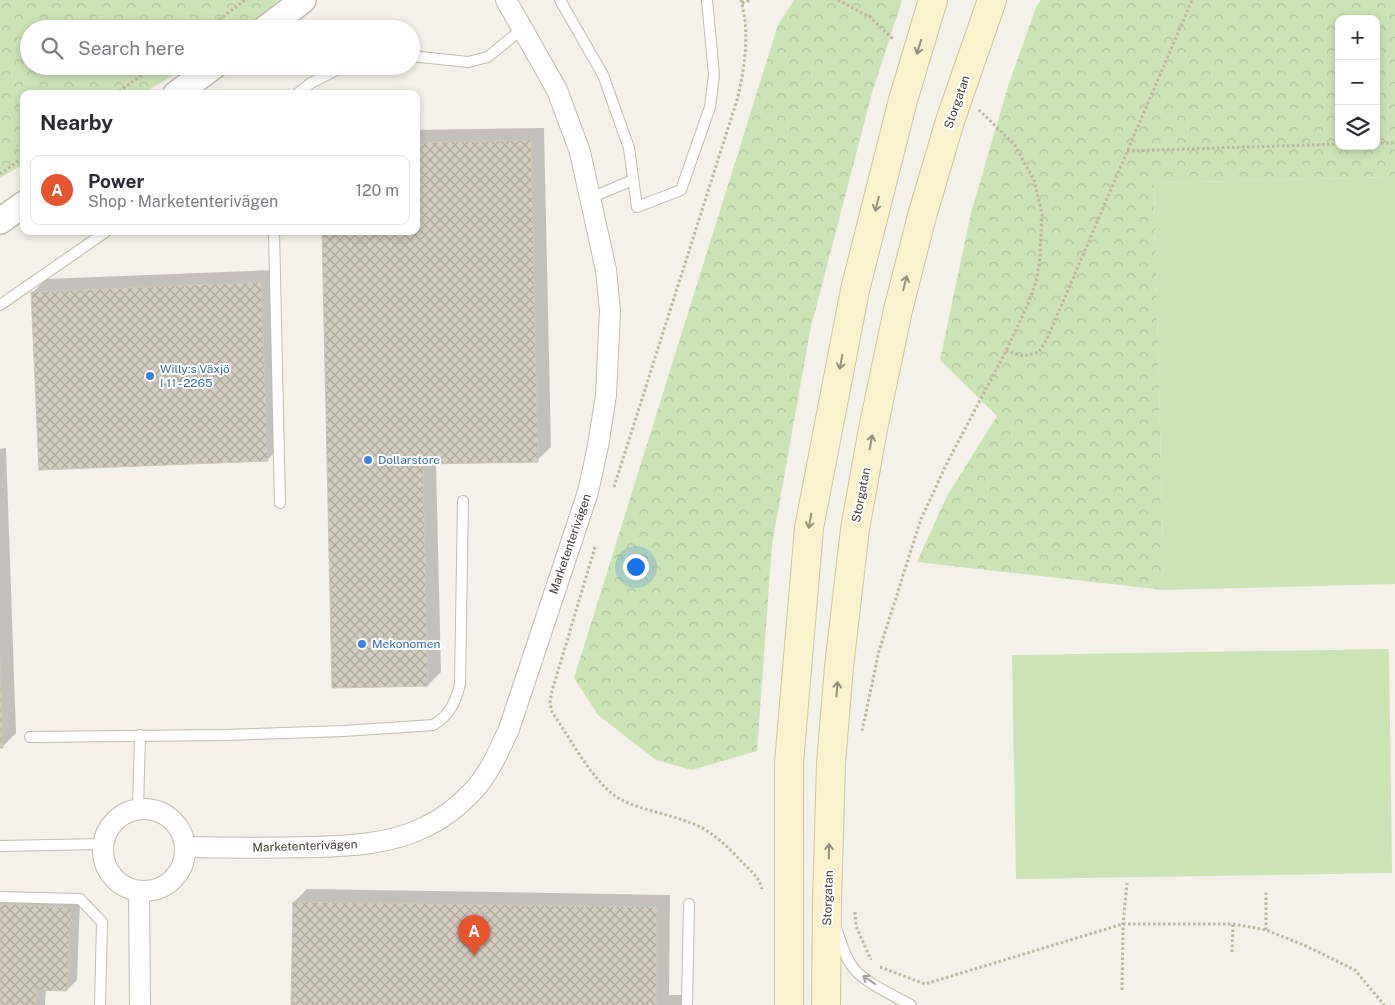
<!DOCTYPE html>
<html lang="en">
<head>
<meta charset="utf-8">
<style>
	:root { --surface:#fff; --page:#f7f7f7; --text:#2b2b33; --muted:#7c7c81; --line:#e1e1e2; --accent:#e5562e }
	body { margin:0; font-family:"Public Sans",sans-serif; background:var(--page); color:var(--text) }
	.controls { position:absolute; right:15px; top:15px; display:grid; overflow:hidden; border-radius:10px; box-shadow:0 2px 8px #0003 }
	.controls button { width:45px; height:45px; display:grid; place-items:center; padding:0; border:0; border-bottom:1px solid var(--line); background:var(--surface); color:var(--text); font:25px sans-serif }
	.you { position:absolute; left:635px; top:566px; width:18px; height:18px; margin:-12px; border:4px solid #fff; border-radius:50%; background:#1a73e8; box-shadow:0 0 0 8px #1a73e833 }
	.badge { display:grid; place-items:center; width:32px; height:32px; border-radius:50%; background:var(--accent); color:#fff; font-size:16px; font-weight:700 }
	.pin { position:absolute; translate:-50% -41px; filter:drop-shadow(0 1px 2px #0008) }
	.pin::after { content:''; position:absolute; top:26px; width:18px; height:15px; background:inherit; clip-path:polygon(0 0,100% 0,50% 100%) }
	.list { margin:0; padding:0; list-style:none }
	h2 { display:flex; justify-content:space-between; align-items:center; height:65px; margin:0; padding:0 20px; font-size:21px }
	h2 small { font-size:16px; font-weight:400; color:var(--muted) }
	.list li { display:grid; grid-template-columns:32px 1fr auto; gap:15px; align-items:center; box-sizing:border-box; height:70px; margin:0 10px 10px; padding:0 10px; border:1px solid var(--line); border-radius:10px }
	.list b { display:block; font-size:19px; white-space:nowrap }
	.list p { margin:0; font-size:16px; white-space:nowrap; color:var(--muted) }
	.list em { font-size:16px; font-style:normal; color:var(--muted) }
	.icon { flex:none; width:28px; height:28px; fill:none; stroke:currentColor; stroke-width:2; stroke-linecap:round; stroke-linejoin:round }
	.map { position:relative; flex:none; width:1395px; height:1005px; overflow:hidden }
	.search { position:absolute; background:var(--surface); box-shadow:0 2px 8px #0003; left:20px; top:20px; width:400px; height:55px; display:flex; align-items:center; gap:12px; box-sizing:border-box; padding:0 18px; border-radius:28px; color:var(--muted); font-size:19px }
	.panel { position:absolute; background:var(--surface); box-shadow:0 2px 8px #0003; left:20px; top:90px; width:400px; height:145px; border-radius:10px }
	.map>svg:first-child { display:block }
</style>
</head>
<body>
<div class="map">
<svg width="1395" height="1005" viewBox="0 0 1395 1005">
	<defs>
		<pattern id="forest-crowns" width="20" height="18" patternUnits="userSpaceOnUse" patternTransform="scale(1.25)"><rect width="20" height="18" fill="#cce3b6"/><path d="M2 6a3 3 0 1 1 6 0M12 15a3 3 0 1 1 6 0" fill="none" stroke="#b1c49d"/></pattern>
		<pattern id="building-cross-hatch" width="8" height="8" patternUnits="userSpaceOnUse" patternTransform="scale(1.25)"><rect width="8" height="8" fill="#d3cdc0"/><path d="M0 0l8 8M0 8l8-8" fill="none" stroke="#ada89d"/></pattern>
	</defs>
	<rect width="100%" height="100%" fill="#f3f1e9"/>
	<!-- forest -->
	<path fill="url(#forest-crowns)" fill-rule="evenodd" d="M 0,0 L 278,0 L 250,29 L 29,29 L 29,66 L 188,66 L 142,94 L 24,94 L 24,164 L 0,178 Z
		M 794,0 L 902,0 L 872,93 L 810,331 L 772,545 L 757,751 L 692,770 L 656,760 L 598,715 L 574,678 L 778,25 Z
		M 1041,0 L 1395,0 L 1395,177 L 1154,183 L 1164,590 L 917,562 L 947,496 L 997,416 L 940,360 L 971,213 L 1009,83 L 1037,5 ZM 1339,19 L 1376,19 L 1376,146 L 1339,146 Z"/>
	<!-- green -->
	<path fill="#cce3b6" d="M 1395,177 L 1395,584 L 1164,590 L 1154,183 Z
		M 1389,649 L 1392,873 L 1016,879 L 1012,655 Z"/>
	<!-- shadow -->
	<path fill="#0003" d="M 544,128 L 551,447 L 537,460 L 436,463 L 441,672 L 428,685 L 416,231 L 416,130 Z
		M 274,270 L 281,446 L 268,459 L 33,292 L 46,279 Z
		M 6,448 L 16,733 L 3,746 L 0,746 L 0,449 Z
		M 307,889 L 670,895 L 669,995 L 692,995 L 692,1005 L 293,1005 L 294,902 Z
		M 0,894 L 80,898 L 77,980 L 67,990 L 46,989 L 45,1005 L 0,1005 Z"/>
	<!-- building -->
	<path fill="url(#building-cross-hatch)" stroke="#cdc5b3" d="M 531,140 L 538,462 L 423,464 L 428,686 L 332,688 L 322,231 L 416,231 L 416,143 Z
		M 261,282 L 268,461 L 39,470 L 31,292 Z
		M 0,656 L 3,748 L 0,748 Z
		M 293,902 L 657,907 L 656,1005 L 291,1005 Z
		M 0,904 L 71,908 L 67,991 L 36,990 L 36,1005 L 0,1005 Z"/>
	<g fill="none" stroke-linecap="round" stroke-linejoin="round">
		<!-- service casing -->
		<g stroke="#c0bcaf" stroke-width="12">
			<path id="service" d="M 560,0 L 603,75 L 629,148 L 637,207 L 681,190 L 710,107 L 714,75 L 707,0
				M 411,56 L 468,62 L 488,57 L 523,28
				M 297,94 L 311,83 L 344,66
				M 590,198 L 633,180
				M 274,231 L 280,503
				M 0,305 L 107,231
				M 30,737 L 225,735 L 344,731 L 433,725 C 449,716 456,702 460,684 L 463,501
				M 138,809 L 140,735
				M 0,846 L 103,844
				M 0,897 L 80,899 L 102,922 L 100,1005
				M 836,928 C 841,942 846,961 856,971 C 871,986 893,995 911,1005
				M 687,1005 L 689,904"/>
		</g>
		<!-- minor casing -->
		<g stroke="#c0bcaf" stroke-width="22">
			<path id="minor" d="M103 850a41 41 0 1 1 82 0a41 41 0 1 1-82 0Z
				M 185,847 C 228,848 271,848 314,847 C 351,846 391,844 425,827 C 442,819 460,805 473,791 C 490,773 499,750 509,729 L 588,492 L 598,446 L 606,395 L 610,311 L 606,270 L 580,152 L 557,90 L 506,0
				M 139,891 L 140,1005"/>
		</g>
		<!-- tertiary casing -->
		<g stroke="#c0bcaf" stroke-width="28">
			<path id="tertiary" d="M 265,29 L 303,0
				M 176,94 L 214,66
				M 0,221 L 24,204"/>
		</g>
		<!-- secondary casing -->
		<g stroke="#cec59d" stroke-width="30">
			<path id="secondary" d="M 789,1005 L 789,763 L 809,528 L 855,290 L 903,100 L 933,0
				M 826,1005 L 827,902 L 831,763 L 839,667 L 855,529 L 873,429 L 898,310 L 922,216 L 950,121 L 992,0"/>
		</g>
		<!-- path -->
		<path stroke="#beb59f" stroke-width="3" stroke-dasharray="2.5 2.5" stroke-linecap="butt" d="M 838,0 L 870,17 L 894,40
			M 742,3 L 751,0
			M 207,29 L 245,0
			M 115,94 L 155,66
			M 1376,143 L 1395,143
			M 1127,151 L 1339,144
			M 0,174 L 24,157
			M 1006,351 L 1024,356 L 1039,352 L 1047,339 L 1192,0
			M 614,487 L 737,100 C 745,68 750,32 741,0
			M 595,547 L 552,691 L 550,702 L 552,712 C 570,738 586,770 610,792 C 629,809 668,813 691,823 C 711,830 728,847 742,862 C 750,870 759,877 762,889
			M 862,731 L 879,651 L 921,519 L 947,463 L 1006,351 L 1029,302 L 1037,278 L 1040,257 L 1042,214 L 1034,180 L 1014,144 L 979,110
			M 855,912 L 856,926 L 871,960
			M 1266,930 L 1266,891
			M 1232,952 L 1233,924
			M 880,967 L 925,984 L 1123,924 L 1233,924 L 1266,930 L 1306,946 L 1355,970 L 1384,1005
			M 1122,990 L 1123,924 L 1127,883"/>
		<!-- service -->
		<use href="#service" stroke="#fff" stroke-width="10"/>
		<!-- minor -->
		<use href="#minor" stroke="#fff" stroke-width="20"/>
		<!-- tertiary -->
		<use href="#tertiary" stroke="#fff" stroke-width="25"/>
		<!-- secondary -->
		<use href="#secondary" stroke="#f9f2cd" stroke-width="28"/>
	</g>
	<!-- one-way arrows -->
	<defs><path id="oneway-shaft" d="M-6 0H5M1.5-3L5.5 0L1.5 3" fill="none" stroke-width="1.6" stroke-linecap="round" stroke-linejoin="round" transform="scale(1.25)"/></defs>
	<g stroke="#97917b">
		<use href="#oneway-shaft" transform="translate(919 47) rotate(107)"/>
		<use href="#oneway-shaft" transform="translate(877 204) rotate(104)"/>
		<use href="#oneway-shaft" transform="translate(905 283) rotate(-76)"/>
		<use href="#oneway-shaft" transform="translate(841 362) rotate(101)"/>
		<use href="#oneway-shaft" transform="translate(871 442) rotate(-79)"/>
		<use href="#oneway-shaft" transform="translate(810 521) rotate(100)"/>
		<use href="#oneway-shaft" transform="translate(837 689) rotate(-85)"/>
		<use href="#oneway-shaft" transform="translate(829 851) rotate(-89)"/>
	</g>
	<use stroke="#a2a09c" href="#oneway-shaft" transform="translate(869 980) rotate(-146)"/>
	<!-- markers -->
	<g fill="#3f7fe0" stroke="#fff" stroke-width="2">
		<circle cx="150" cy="376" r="5"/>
		<circle cx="368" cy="460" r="5"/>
		<circle cx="362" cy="644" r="5"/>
	</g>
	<g text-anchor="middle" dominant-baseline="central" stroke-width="4" stroke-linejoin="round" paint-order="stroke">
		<!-- street labels -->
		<g font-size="12" fill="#464138" stroke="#fff">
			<text transform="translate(957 102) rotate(-71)">Storgatan</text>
			<text transform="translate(861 495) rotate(-79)">Storgatan</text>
			<text transform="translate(570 544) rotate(-71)">Marketenterivägen</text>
			<text transform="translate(305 846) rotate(-2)">Marketenterivägen</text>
			<text transform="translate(828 898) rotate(-88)">Storgatan</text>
		</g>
		<!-- shop labels -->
		<g font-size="12" fill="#366cbe" stroke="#fff" text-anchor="start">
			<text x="160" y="369">Willy:s Växjö<tspan x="160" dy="14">I 11 - 2265</tspan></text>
			<text x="378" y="460">Dollarstore</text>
			<text x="372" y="644">Mekonomen</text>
		</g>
	</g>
</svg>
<div class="controls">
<button>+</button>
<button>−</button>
<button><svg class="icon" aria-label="layers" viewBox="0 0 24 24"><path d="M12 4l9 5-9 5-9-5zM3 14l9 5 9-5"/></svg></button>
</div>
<div class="you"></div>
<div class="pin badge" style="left:474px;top:956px">A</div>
<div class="search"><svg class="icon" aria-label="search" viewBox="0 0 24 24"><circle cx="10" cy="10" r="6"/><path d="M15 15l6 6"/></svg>Search here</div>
<section class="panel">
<h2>Nearby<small></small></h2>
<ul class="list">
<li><span class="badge">A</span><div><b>Power</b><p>Shop · Marketenterivägen</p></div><em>120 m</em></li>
</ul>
</section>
</div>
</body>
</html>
